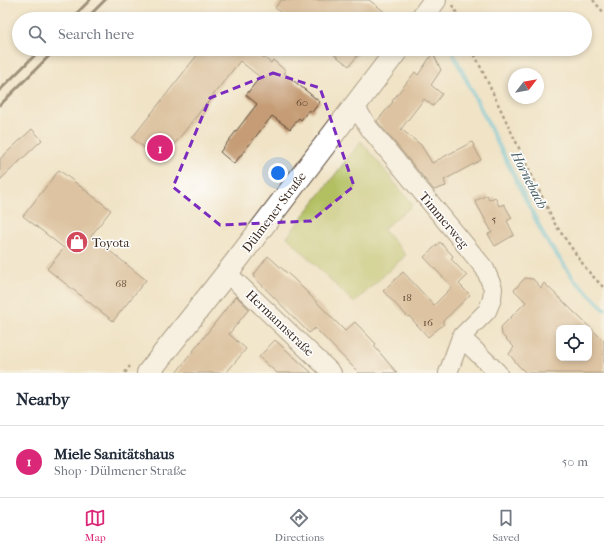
<!DOCTYPE html>
<html lang="en">
<head>
<meta charset="utf-8">
<style>
	:root { --surface:#fff; --page:#f2f2f3; --text:#1f2937; --muted:#747a83; --line:#e0e1e3; --accent:#db2777 }
	body { margin:0; font-family:"IM FELL French Canon",serif; background:var(--page); color:var(--text) }
	.controls { position:absolute; right:12px; bottom:12px; display:grid; overflow:hidden; border-radius:8px; box-shadow:0 2px 6px #0003 }
	.controls button { width:36px; height:36px; display:grid; place-items:center; padding:0; border:0; border-bottom:1px solid var(--line); background:var(--surface); color:var(--text); font:20px sans-serif }
	.compass { position:absolute; left:508px; top:68px; width:36px; height:36px; border-radius:50%; background:var(--surface); box-shadow:0 2px 6px #0003; rotate:59deg }
	.you { position:absolute; left:278px; top:173px; width:14px; height:14px; margin:-10px; border:3px solid #fff; border-radius:50%; background:#1a73e8; box-shadow:0 0 0 6px #1a73e833 }
	.badge { display:grid; place-items:center; width:26px; height:26px; border-radius:50%; background:var(--accent); color:#fff; font-size:13px; font-weight:700 }
	.pin { position:absolute; translate:-50% -50%; border:2px solid #fff; box-shadow:0 1px 4px #0006 }
	.list { margin:0; padding:0; list-style:none }
	h2 { display:flex; justify-content:space-between; align-items:center; height:52px; margin:0; padding:0 16px; font-size:17px }
	h2 small { font-size:13px; font-weight:400; color:var(--muted) }
	.list li { display:grid; grid-template-columns:26px 1fr auto; gap:12px; align-items:center; box-sizing:border-box; height:72px; padding:0 16px; border-top:1px solid var(--line) }
	.list b { display:block; font-size:15px; white-space:nowrap }
	.list p { margin:0; font-size:13px; white-space:nowrap; color:var(--muted) }
	.list em { font-size:13px; font-style:normal; color:var(--muted) }
	.icon { flex:none; width:22px; height:22px; fill:none; stroke:currentColor; stroke-width:2; stroke-linecap:round; stroke-linejoin:round }
	.map { position:relative; flex:none; width:604px; height:373px; overflow:hidden }
	.search { position:absolute; background:var(--surface); box-shadow:0 2px 6px #0003; left:12px; right:12px; top:12px; height:44px; display:flex; align-items:center; gap:10px; box-sizing:border-box; padding:0 14px; border-radius:22px; color:var(--muted); font-size:15px }
	.sheet { height:124px; background:var(--surface) }
	nav { display:flex; justify-content:space-around; align-items:center; box-sizing:border-box; height:56px; border-top:1px solid var(--line); background:var(--surface); font-size:11px; color:var(--muted) }
	nav a { display:grid; justify-items:center; gap:2px }
	nav .on { color:var(--accent) }
	.map>svg:first-child { display:block }
</style>
</head>
<body>
<div class="map">
<svg width="604" height="373" viewBox="0 0 604 373">
	<rect width="100%" height="100%" fill="#fff"/>
	<filter id="ink" filterUnits="userSpaceOnUse"><feTurbulence type="fractalNoise" baseFrequency=".025" numOctaves="2"/><feDisplacementMap in="SourceGraphic" scale="8" xChannelSelector="R" yChannelSelector="G"/><feConvolveMatrix kernelMatrix="1 2 1 2 8 2 1 2 1" color-interpolation-filters="sRGB"/></filter>
	<filter id="wash" filterUnits="userSpaceOnUse"><feTurbulence type="fractalNoise" baseFrequency=".012" numOctaves="4" result="noise"/><feDisplacementMap in="SourceGraphic" scale="16" xChannelSelector="R" yChannelSelector="G"/><feGaussianBlur stdDeviation="0.9" result="paint"/><feColorMatrix in="noise" values="0 0 0 0 0 0 0 0 0 0 0 0 0 0 0 0 0 1.4 0 .05"/><feComposite in="paint" operator="in"/></filter>
	<g filter="url(#wash)">
		<rect width="100%" height="100%" fill="#f0e3c6"/>
		<!-- green -->
		<path fill="#b3c062" stroke="#777540" d="M 361,141 L 413,205 L 383,229 L 406,255 L 354,303 L 287,237 Z"/>
		<g fill="none" stroke-linecap="round" stroke-linejoin="round">
			<!-- stream -->
			<path stroke="#61c2df" stroke-width="4.5" d="M 451,49 L 545,238 L 574,279 L 604,309"/>
		</g>
		<g id="blocks">
			<!-- building -->
			<path fill="#c59c75" fill-rule="evenodd" d="M 281,0 L 369,0 L 394,19 L 289,19 L 275,8 Z
				M 202,49 L 253,49 L 271,63 L 273,60 L 286,71 L 284,73 L 320,102 L 312,112 L 309,110 L 301,120 L 299,118 L 290,129 L 272,116 L 234,164 L 220,152 L 257,104 L 246,95 L 260,77 L 240,61 L 161,161 L 132,138 Z
				M 327,49 L 363,49 L 349,66 Z
				M 433,53 L 441,70 L 431,85 L 442,94 L 433,106 L 424,99 L 401,129 L 421,145 L 432,163 L 472,142 L 481,160 L 444,180 L 446,186 L 434,190 L 429,184 L 377,121 L 393,102 L 392,101 L 415,72 L 418,75 Z
				M 32,129 L 42,140 L 0,180 L 0,159 Z
				M 59,170 L 111,210 L 91,236 L 146,280 L 113,321 L 47,269 L 64,248 L 23,216 Z
				M 487,195 L 489,200 L 495,197 L 499,206 L 504,204 L 512,218 L 507,221 L 514,235 L 495,246 L 488,234 L 492,232 L 475,201 Z
				M 440,242 L 453,256 L 451,259 L 467,276 L 459,284 L 470,295 L 442,322 L 444,324 L 428,337 L 409,316 L 408,317 L 383,291 L 403,272 L 434,305 L 452,287 L 424,257 Z
				M 268,256 L 295,280 L 345,331 L 355,322 L 376,344 L 374,346 L 397,373 L 359,373 L 315,328 L 309,333 L 253,276 Z
				M 525,278 L 533,279 L 541,288 L 544,283 L 604,341 L 604,373 L 526,373 L 518,365 L 509,354 L 514,347 L 502,335 L 501,327 L 526,302 L 514,290 ZM 559,328 L 589,328 L 589,358 L 559,358 Z
				M 236,296 L 249,309 L 229,334 L 246,349 L 226,373 L 176,373 Z
				M 275,340 L 312,373 L 277,373 L 259,357 Z"/>
		</g>
	</g>
	<g filter="url(#ink)">
		<use href="#blocks" fill-opacity="0" stroke="#564637" stroke-width="1"/>
		<g fill="none" stroke-linecap="round" stroke-linejoin="round">
			<!-- street casing -->
			<g stroke="#564637" stroke-width="20">
				<path id="street" d="M 355,106 L 369,128 L 485,269 L 493,288 L 492,299 L 487,311 L 461,337 L 448,373
					M 227,273 L 332,373
					M 461,337 L 498,373"/>
			</g>
			<!-- secondary casing -->
			<g stroke="#564637" stroke-width="24">
				<path id="secondary" d="M 421,19 L 435,0
					M 148,373 L 234,264 L 398,49"/>
			</g>
			<!-- path -->
			<path stroke="#564637" stroke-width="2.5" stroke-dasharray="3 3" stroke-linecap="butt" d="M 593,0 L 604,13
				M 453,5 L 459,19
				M 224,16 L 234,19
				M 472,49 L 555,224 L 587,270 L 604,288
				M 125,373 L 130,366"/>
			<!-- street -->
			<use href="#street" stroke="#fff" stroke-width="18"/>
			<!-- secondary -->
			<use href="#secondary" stroke="#fff" stroke-width="22"/>
			<!-- rail -->
			<path stroke="#3b2a1e" stroke-width="3" d="M 71,19 L 90,0
				M 86,19 L 105,0
				M 0,90 L 41,49
				M 0,105 L 56,49"/>
		</g>
	</g>
	<!-- marked area -->
	<path d="M0 0H604V373H0ZM 273,73 L 320,88 L 354,186 L 311,221 L 220,225 L 173,187 L 210,98 Z" fill="#f0e3c6" fill-opacity=".55" fill-rule="evenodd"/>
	<path fill="none" stroke="#7b2cbf" stroke-width="3" stroke-dasharray="8 5" stroke-linejoin="round" d="M 273,73 L 320,88 L 354,186 L 311,221 L 220,225 L 173,187 L 210,98 Z"/>
	<!-- icons -->
	<defs>
		<g id="shop-disc" transform="scale(1.15)"><circle r="9.5" fill="#d1495b" stroke="#fff"/><path d="M-5-2.5h2.3a2.7 3.5 0 0 1 5.4 0H5L5.5 6h-11ZM-1.5-2.5h3a1.5 2.3 0 0 0-3 0Z" fill="#fff"/></g>
	</defs>
	<g fill-rule="evenodd">
		<use href="#shop-disc" x="77" y="242"/>
	</g>
	<g text-anchor="middle" dominant-baseline="central" stroke-width="3" stroke-linejoin="round" paint-order="stroke">
		<!-- number labels -->
		<g font-size="11" fill="#5e4634">
			<text x="302" y="102">60</text>
			<text x="494" y="219">5</text>
			<text x="121" y="283">68</text>
			<text x="407" y="297">18</text>
			<text x="428" y="322">16</text>
		</g>
		<!-- street labels -->
		<g font-size="13" fill="#3b2a1e" stroke="#fff">
			<text transform="translate(274 212) rotate(-53)">Dülmener Straße</text>
			<text transform="translate(444 220) rotate(50)">Timmerweg</text>
			<text transform="translate(280 323) rotate(44)">Hermannstraße</text>
		</g>
		<!-- poi labels -->
		<g font-size="13" fill="#3b2a1e" stroke="#fff" text-anchor="start">
			<text x="92" y="242">Toyota</text>
		</g>
		<!-- water labels -->
		<g font-size="14" font-style="italic" fill="#485f62" stroke="#fff">
			<text transform="translate(529 180) rotate(63)">Hornebach</text>
		</g>
	</g>
</svg>
<div class="controls">
<button><svg class="icon" aria-label="locate" viewBox="0 0 24 24"><circle cx="12" cy="12" r="6"/><path d="M12 2v4M12 18v4M2 12h4M18 12h4"/></svg></button>
</div>
<svg class="compass" viewBox="-18 -18 36 36"><path d="M0-13l5 13h-10z" fill="#e53935"/><path d="M0 13l5-13h-10z" fill="#747a83"/></svg>
<div class="you"></div>
<div class="pin badge" style="left:160px;top:148px">1</div>
<div class="search"><svg class="icon" aria-label="search" viewBox="0 0 24 24"><circle cx="10" cy="10" r="6"/><path d="M15 15l6 6"/></svg>Search here</div>
</div>
<section class="sheet">
<h2>Nearby<small></small></h2>
<ul class="list">
<li><span class="badge">1</span><div><b>Miele Sanitätshaus</b><p>Shop · Dülmener Straße</p></div><em>50 m</em></li>
</ul>
</section>
<nav>
<a class="on"><svg class="icon" aria-label="map" viewBox="0 0 24 24"><path d="M3 6l6-2 6 2 6-2v14l-6 2-6-2-6 2zM9 4v14M15 6v14"/></svg>Map</a>
<a><svg class="icon" aria-label="directions" viewBox="0 0 24 24"><path d="M12 3l9 9-9 9-9-9zM9 14v-3h6M13 9l2 2-2 2"/></svg>Directions</a>
<a><svg class="icon" aria-label="saved" viewBox="0 0 24 24"><path d="M7 4h10v16l-5-4-5 4z"/></svg>Saved</a>
</nav>
</body>
</html>
